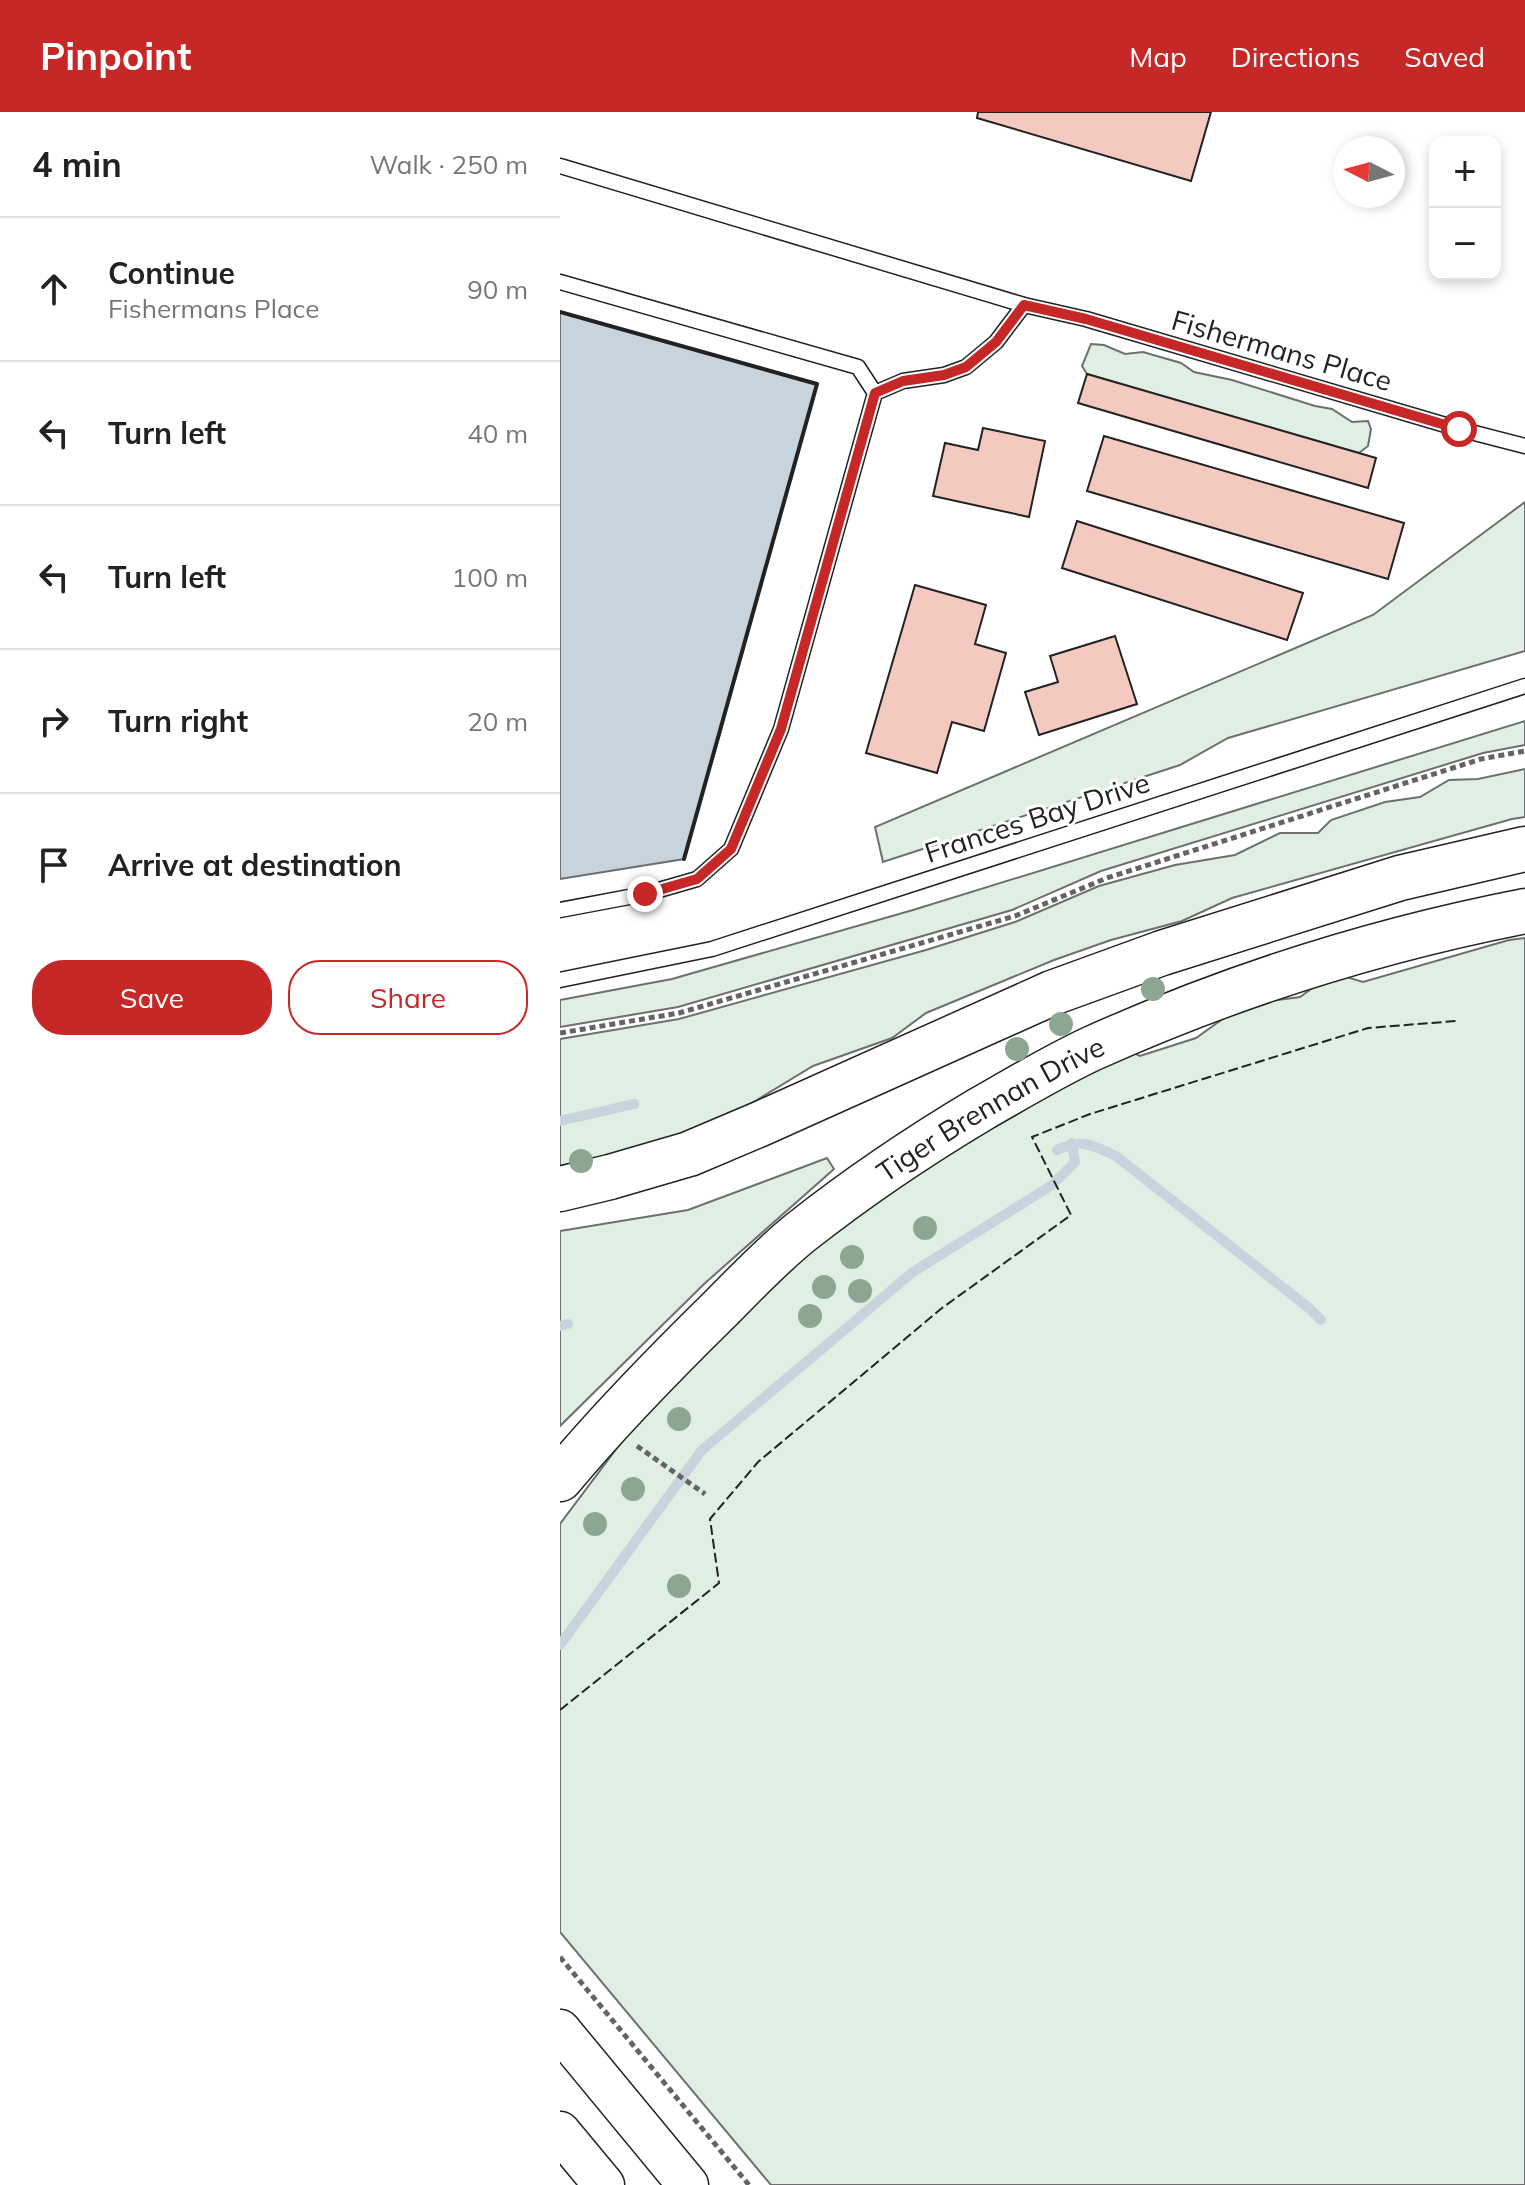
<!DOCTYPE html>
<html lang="en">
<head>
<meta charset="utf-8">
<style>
	:root { --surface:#fff; --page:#f2f2f2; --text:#222; --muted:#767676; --line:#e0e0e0; --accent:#c62828 }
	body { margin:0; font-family:Mulish,sans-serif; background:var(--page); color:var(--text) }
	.controls { position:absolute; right:24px; top:24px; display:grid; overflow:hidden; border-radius:16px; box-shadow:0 4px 12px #0003 }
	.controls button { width:72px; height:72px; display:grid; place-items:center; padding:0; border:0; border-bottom:2px solid var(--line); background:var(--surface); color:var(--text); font:40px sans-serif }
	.compass { position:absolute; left:773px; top:24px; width:72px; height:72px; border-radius:50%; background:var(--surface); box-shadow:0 4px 12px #0003; rotate:276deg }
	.stop { position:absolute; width:24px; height:24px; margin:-18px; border:6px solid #c62828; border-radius:50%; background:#fff }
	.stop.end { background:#c62828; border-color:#fff; box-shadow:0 2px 8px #0008 }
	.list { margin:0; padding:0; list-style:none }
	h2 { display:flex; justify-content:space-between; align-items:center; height:104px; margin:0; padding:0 32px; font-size:34px }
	h2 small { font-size:26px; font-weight:400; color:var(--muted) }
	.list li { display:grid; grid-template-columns:52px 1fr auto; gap:24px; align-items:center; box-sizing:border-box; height:144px; padding:0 32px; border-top:2px solid var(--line) }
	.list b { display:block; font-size:30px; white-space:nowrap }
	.list p { margin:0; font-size:26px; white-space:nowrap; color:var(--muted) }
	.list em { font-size:26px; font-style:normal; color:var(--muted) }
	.actions { display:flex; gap:16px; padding:24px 32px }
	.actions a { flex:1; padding:18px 0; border:2px solid var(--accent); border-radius:32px; text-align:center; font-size:28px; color:var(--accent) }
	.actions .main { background:var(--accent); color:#fff }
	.icon { flex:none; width:44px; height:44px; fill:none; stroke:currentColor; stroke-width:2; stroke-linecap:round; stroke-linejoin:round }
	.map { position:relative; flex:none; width:965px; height:2073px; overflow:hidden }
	header { display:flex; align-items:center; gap:48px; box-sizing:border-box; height:112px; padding:0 40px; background:var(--accent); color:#fff }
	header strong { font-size:38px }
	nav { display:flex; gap:44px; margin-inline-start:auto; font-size:28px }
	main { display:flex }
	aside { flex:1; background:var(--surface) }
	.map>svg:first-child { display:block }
</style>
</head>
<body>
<header>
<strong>Pinpoint</strong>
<nav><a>Map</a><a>Directions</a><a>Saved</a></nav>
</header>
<main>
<aside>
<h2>4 min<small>Walk · 250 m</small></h2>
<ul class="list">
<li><svg class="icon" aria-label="ahead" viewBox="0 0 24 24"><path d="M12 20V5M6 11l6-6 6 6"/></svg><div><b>Continue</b><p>Fishermans Place</p></div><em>90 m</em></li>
<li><svg class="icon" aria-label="left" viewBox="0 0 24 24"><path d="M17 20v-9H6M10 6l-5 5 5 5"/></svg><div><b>Turn left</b></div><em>40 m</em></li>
<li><svg class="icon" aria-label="left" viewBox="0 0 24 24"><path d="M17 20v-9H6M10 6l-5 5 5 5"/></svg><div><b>Turn left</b></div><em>100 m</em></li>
<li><svg class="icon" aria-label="right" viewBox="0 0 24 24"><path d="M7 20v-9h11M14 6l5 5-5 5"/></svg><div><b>Turn right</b></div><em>20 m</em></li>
<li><svg class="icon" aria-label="arrive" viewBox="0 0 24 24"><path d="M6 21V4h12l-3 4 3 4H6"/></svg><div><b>Arrive at destination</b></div></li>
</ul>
<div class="actions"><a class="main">Save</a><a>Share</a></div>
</aside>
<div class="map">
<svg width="965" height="2073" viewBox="0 0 965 2073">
	<rect width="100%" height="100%" fill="#fff"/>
	<!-- green -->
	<path fill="#e0efe3" stroke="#6f6f6f" stroke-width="2" d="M 531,232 L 544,233 L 565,242 L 583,240 L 621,251 L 634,260 L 672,268 L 755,294 L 772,297 L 792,310 L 808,309 L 811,317 L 808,334 L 799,341 L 527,262 L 522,254 Z
		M 965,390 L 965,539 L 668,626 L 620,653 L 323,750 L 315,715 L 813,503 Z
		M 965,609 L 965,633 L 923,641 L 541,759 L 452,798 L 118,895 L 0,915 L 0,888 L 112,867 L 353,798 Z
		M 965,657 L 965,705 L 952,707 L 672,786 L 622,809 L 551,828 L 494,848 L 366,901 L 332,926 L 253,954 L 192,991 L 126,1023 L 0,1056 L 0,927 L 119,907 L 366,838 L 455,810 L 539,774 L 615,753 L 675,743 L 720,721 L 758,721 L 771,708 L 825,690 L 860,685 L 889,668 L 918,667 Z
		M 965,826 L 965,2073 L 211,2073 L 0,1820 L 0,1412 L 93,1288 L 228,1158 L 317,1087 L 471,991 L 572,940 L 580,944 L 636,926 L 664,906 L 695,891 L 740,885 L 773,861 L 803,870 L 949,828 Z
		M 267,1046 L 274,1057 L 144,1172 L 0,1314 L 0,1119 L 128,1098 Z"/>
	<!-- water -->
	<path fill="#c7d3dd" stroke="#6f6f6f" stroke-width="2" d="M 0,200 L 257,272 L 124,747 L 0,767 Z"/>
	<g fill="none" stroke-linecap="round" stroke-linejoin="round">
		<!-- stream -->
		<path stroke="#c7d3dd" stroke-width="10" d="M 0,1009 L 74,992
			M 497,1038 C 522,1026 532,1033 556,1044 L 749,1196 L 761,1208
			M 0,1214 L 8,1212
			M 0,1533 L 142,1338 L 353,1160 L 492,1073 L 515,1050 L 512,1031"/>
	</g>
	<!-- building -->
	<path fill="#f3c9c0" stroke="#222" stroke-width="2" d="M 418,0 L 651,0 L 631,69 L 417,6 Z
		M 527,262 L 816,346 L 808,376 L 518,291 Z
		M 423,316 L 485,329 L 469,405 L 373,384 L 385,331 L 418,338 Z
		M 544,324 L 844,411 L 828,467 L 527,379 Z
		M 517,409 L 743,481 L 727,528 L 502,456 Z
		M 355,473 L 426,493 L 415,532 L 446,541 L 424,619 L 392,610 L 377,661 L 306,641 Z
		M 555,524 L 577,592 L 479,623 L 465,580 L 498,570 L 490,544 Z"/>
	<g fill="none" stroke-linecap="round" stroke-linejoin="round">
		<!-- lane casing -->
		<g stroke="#222" stroke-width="17">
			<path id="lane" d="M 0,54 L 464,193 L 526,207 L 899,317 L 965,334
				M 0,170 L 298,255 L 315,281
				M 0,798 L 85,782 L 137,767 L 171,737 L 221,617 L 315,281 L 343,269 L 384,263 L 406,255 L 436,230 L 464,193
				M 0,868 L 152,837 L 965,574"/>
		</g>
		<!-- secondary casing -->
		<g stroke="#222" stroke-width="43">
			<path id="secondary" d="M 0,1918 L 128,2073
				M 0,2020 L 44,2073"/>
		</g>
		<!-- primary casing -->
		<g stroke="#222" stroke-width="47">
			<g id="primary">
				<path d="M 0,1077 L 50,1065 L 129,1042 L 200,1012 L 492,881 L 602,841 L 840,766 L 965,737"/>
				<path id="s1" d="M 0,1367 C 49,1308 103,1253 158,1199 C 185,1172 211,1144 241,1120 C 298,1075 359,1034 421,997 C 458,976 494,954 533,936 C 671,874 816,828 965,799"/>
			</g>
		</g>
		<!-- path -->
		<path stroke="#646464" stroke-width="5" stroke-dasharray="6 4" stroke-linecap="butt" d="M 0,921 L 119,901 L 455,804 L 547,766 L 921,647 L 965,639
			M 77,1334 L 145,1382
			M 0,1845 L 189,2073"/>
		<!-- lane -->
		<use href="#lane" stroke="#fff" stroke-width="14"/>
		<!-- secondary -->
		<use href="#secondary" stroke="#fff" stroke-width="40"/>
		<!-- primary -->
		<use href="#primary" stroke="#fff" stroke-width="44"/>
		<!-- fence -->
		<path stroke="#222" stroke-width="2" stroke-dasharray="10 4" stroke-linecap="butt" d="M 0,1598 L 159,1471 L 150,1407 L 198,1350 L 382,1196 L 511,1103 L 472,1025 L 530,1002 L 808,916 L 896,909"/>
		<!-- wall -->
		<path stroke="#222" stroke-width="4" d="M 0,200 L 257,272 L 124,747"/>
	</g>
	<!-- trees -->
	<g fill="#8da692">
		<circle cx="593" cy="877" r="12"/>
		<circle cx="501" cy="912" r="12"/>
		<circle cx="457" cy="937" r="12"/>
		<circle cx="21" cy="1049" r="12"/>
		<circle cx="365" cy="1116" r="12"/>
		<circle cx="292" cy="1145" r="12"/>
		<circle cx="264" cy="1175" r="12"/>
		<circle cx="300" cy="1179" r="12"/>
		<circle cx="250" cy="1204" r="12"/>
		<circle cx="119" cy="1307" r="12"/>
		<circle cx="73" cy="1377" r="12"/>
		<circle cx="35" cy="1412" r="12"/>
		<circle cx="119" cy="1474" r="12"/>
	</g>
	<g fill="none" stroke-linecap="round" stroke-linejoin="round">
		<!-- route -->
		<path stroke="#c62828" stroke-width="10" d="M 85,782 L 137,767 L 171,737 L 221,617 L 315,281 L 343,269 L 384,263 L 406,255 L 436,230 L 464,193 L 526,207 L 899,317"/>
	</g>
	<g text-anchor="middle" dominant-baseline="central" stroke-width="6" stroke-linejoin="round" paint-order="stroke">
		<!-- street labels -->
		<g font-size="28" fill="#222" stroke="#fff">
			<text transform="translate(722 238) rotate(16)">Fishermans Place</text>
			<text transform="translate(477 705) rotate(-18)">Frances Bay Drive</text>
			<text stroke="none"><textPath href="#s1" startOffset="572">Tiger Brennan Drive</textPath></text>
		</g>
	</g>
</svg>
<div class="controls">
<button>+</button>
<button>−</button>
</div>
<svg class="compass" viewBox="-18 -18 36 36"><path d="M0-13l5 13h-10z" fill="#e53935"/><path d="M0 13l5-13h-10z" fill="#767676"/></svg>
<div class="stop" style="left:899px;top:317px"></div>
<div class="stop end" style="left:85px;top:782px"></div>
</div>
</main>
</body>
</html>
